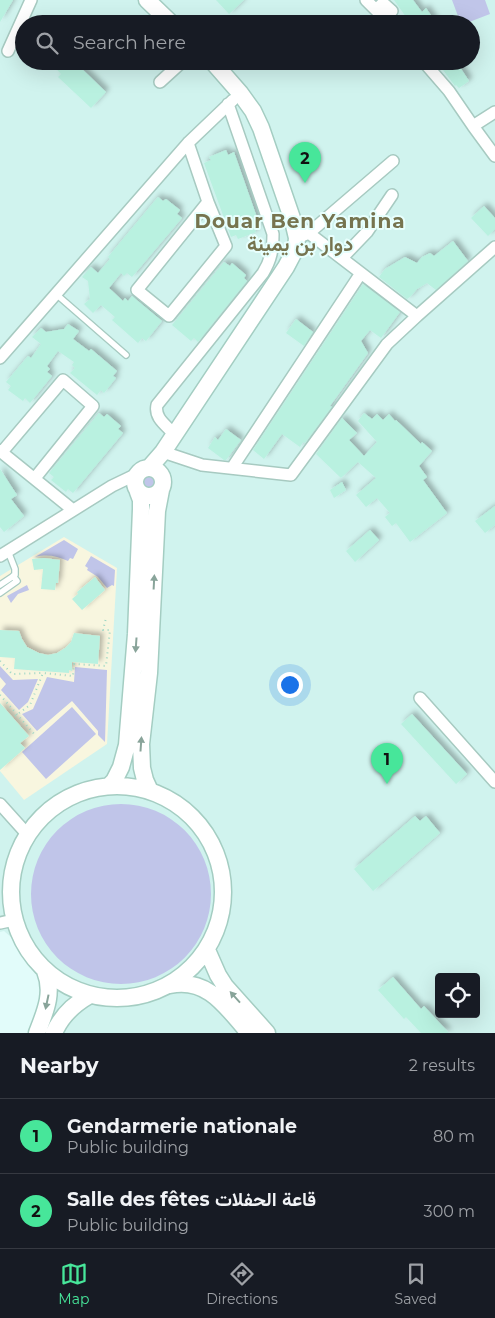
<!DOCTYPE html>
<html lang="en">
<head>
<meta charset="utf-8">
<style>
	:root { --surface:#171b24; --page:#20242c; --text:#f1f3f6; --muted:#9ea1a6; --line:#363941; --accent:#47e69a }
	body { margin:0; font-family:Montserrat,Vazirmatn,sans-serif; background:var(--page); color:var(--text) }
	.controls { position:absolute; right:15px; bottom:15px; display:grid; overflow:hidden; border-radius:5px; box-shadow:0 5px 20px #0002 }
	.controls button { width:45px; height:45px; display:grid; place-items:center; padding:0; border:0; border-bottom:1px solid var(--line); background:var(--surface); color:var(--text); font:25px sans-serif }
	.you { position:absolute; left:289px; top:684px; width:18px; height:18px; margin:-12px; border:4px solid #fff; border-radius:50%; background:#1a73e8; box-shadow:0 0 0 8px #1a73e833 }
	.badge { display:grid; place-items:center; width:32px; height:32px; border-radius:50%; background:var(--accent); color:#111; font-size:16px; font-weight:700 }
	.pin { position:absolute; translate:-50% -41px; filter:drop-shadow(0 1px 2px #0008) }
	.pin::after { content:''; position:absolute; top:26px; width:18px; height:15px; background:inherit; clip-path:polygon(0 0,100% 0,50% 100%) }
	.list { margin:0; padding:0; list-style:none }
	h2 { display:flex; justify-content:space-between; align-items:center; height:65px; margin:0; padding:0 20px; font-size:21px }
	h2 small { font-size:16px; font-weight:400; color:var(--muted) }
	.list li { display:grid; grid-template-columns:32px 1fr auto; gap:15px; align-items:center; box-sizing:border-box; height:75px; padding:0 20px; border-top:1px solid var(--line) }
	.list b { display:block; font-size:19px; white-space:nowrap }
	.list p { margin:0; font-size:16px; white-space:nowrap; color:var(--muted) }
	.list em { font-size:16px; font-style:normal; color:var(--muted) }
	.icon { flex:none; width:28px; height:28px; fill:none; stroke:currentColor; stroke-width:2; stroke-linecap:round; stroke-linejoin:round }
	.map { position:relative; flex:none; width:495px; height:1033px; overflow:hidden }
	.search { position:absolute; background:var(--surface); box-shadow:0 5px 20px #0002; left:15px; right:15px; top:15px; height:55px; display:flex; align-items:center; gap:12px; box-sizing:border-box; padding:0 18px; border-radius:28px; color:var(--muted); font-size:19px }
	.sheet { height:215px; background:var(--surface) }
	nav { display:flex; justify-content:space-around; align-items:center; box-sizing:border-box; height:70px; border-top:1px solid var(--line); background:var(--surface); font-size:14px; color:var(--muted) }
	nav a { display:grid; justify-items:center; gap:2px }
	nav .on { color:var(--accent) }
	.map>svg:first-child { display:block }
</style>
</head>
<body>
<div class="map">
<svg width="495" height="1033" viewBox="0 0 495 1033">
	<defs>
		<filter id="shadow"><feDropShadow dx="3.5" dy="-3.5" stdDeviation="2.5" flood-color="#0004"/></filter>
	</defs>
	<rect width="100%" height="100%" fill="#e2fcfa"/>
	<!-- residential -->
	<path fill="#d0f3ee" fill-rule="evenodd" d="M 0,0 L 495,0 L 495,1033 L 31,1033 L 47,992 L 39,978 L 13,939 L 4,931 L 0,932 ZM 24,24 L 471,24 L 471,61 L 24,61 ZM 439,977 L 476,977 L 476,1014 L 439,1014 Z"/>
	<!-- education -->
	<path fill="#f8f6df" d="M 64,537 L 117,568 L 107,744 L 24,800 L 0,771 L 0,576 Z"/>
	<!-- green -->
	<path fill="#c0c5e9" d="M 452,0 L 485,0 L 490,14 L 464,24 L 461,24 Z
		M140 481a8 8 0 1 1 16 0a8 8 0 1 1-16 0Z
		M 64,540 L 78,549 L 73,559 L 70,558 L 68,561 C 57,556 47,554 35,557 Z
		M 91,556 L 115,570 L 114,586 L 112,585 L 107,588 L 98,577 L 87,570 L 88,568 L 85,566 Z
		M 27,585 L 29,590 L 18,594 L 11,603 L 7,596 Z
		M 0,666 L 13,680 L 38,679 L 28,702 L 19,710 L 1,690 L 6,684 L 0,677 Z
		M 75,667 L 107,670 L 105,742 L 98,735 L 98,731 L 72,701 L 37,731 L 22,714 L 33,709 L 47,677 L 74,682 Z
		M 72,707 L 96,734 L 46,779 L 22,752 Z
		M31 894a90 90 0 1 1 180 0a90 90 0 1 1-180 0Z"/>
	<!-- building -->
	<path fill="#b9f1e0" filter="url(#shadow)" d="M 0,0 L 13,0 L 0,22 Z
		M 216,0 L 244,0 L 229,14 Z
		M 394,0 L 413,0 L 422,12 L 426,8 L 437,24 L 418,24 L 413,17 L 411,19 L 408,15 L 406,17 Z
		M 49,61 L 87,61 L 81,68 L 106,92 L 91,108 L 58,77 L 61,74 Z
		M 449,61 L 456,61 L 469,81 L 459,88 L 456,85 L 455,86 L 443,70 L 445,69 L 443,65 Z
		M 226,150 L 228,155 L 234,152 L 260,226 L 254,228 L 256,232 L 238,239 L 236,235 L 231,237 L 204,163 L 211,160 L 209,157 Z
		M 158,197 L 163,201 L 166,199 L 180,210 L 177,214 L 182,218 L 132,277 L 127,273 L 124,276 L 121,273 L 109,288 L 123,301 L 125,298 L 128,301 L 132,296 L 162,321 L 146,341 L 142,338 L 138,343 L 112,320 L 115,317 L 101,305 L 93,313 L 84,304 L 90,299 L 88,281 L 82,277 L 91,267 L 98,273 L 110,259 L 108,257 Z
		M 484,206 L 495,218 L 495,229 L 488,236 L 471,218 Z
		M 453,241 L 468,261 L 436,290 L 427,283 L 417,289 L 411,296 L 407,299 L 379,277 L 385,269 L 405,257 L 417,263 L 422,257 L 430,253 L 434,256 Z
		M 224,262 L 230,266 L 232,263 L 246,275 L 244,278 L 247,281 L 198,342 L 194,338 L 191,341 L 172,325 Z
		M 363,284 L 400,312 L 381,338 L 370,330 L 361,341 L 368,353 L 330,406 L 332,407 L 305,443 L 303,442 L 300,447 L 282,434 L 264,459 L 253,450 Z
		M 296,319 L 313,332 L 304,346 L 286,333 Z
		M 68,324 L 79,331 L 73,339 L 89,351 L 91,349 L 117,371 L 113,376 L 116,378 L 104,393 L 101,390 L 97,395 L 70,373 L 75,368 L 72,365 L 74,362 L 58,351 L 47,366 L 50,369 L 47,372 L 52,376 L 30,403 L 25,398 L 23,401 L 8,390 L 11,386 L 6,382 L 28,356 L 31,358 L 41,344 L 32,337 L 41,328 L 46,332 L 64,329 Z
		M 99,413 L 104,417 L 107,414 L 121,426 L 118,429 L 123,433 L 73,493 L 68,489 L 66,492 L 51,480 L 54,477 L 49,473 Z
		M 364,413 L 372,419 L 377,414 L 383,420 L 389,414 L 395,421 L 396,420 L 421,444 L 422,442 L 432,451 L 419,466 L 427,477 L 423,480 L 447,513 L 410,542 L 396,523 L 392,526 L 385,517 L 390,513 L 377,498 L 366,507 L 356,495 L 376,478 L 358,462 L 341,478 L 316,454 L 342,418 L 357,433 L 349,440 L 364,456 L 377,442 L 358,421 Z
		M 226,429 L 241,440 L 226,460 L 224,460 L 208,448 L 215,437 L 218,440 Z
		M 0,469 L 17,495 L 11,499 L 24,516 L 4,532 L 0,527 Z
		M 342,482 L 346,490 L 334,498 L 330,490 Z
		M 495,506 L 495,525 L 485,533 L 475,521 Z
		M 370,530 L 379,540 L 355,562 L 346,551 Z
		M 44,558 L 60,560 L 58,583 L 56,583 L 55,590 L 41,589 L 43,569 L 34,570 L 32,559 Z
		M 95,577 L 105,590 L 82,610 L 72,599 L 78,594 L 77,592 Z
		M 0,630 L 19,631 L 22,639 L 27,647 L 39,653 L 48,655 L 57,653 L 65,648 L 71,642 L 74,633 L 100,636 L 98,664 L 72,662 L 72,671 L 69,670 L 69,673 L 14,669 L 15,658 L 0,657 Z
		M 0,703 L 29,736 L 20,743 L 25,748 L 0,770 Z
		M 412,714 L 467,774 L 456,784 L 401,724 Z
		M 415,816 L 420,821 L 426,816 L 440,833 L 373,891 L 354,869 Z
		M 393,977 L 421,1009 L 424,1006 L 449,1033 L 421,1033 L 406,1017 L 404,1019 L 378,990 Z"/>
	<g fill="none" stroke-linecap="round" stroke-linejoin="round">
		<!-- service casing -->
		<g stroke="#a7cac1" stroke-width="8">
			<path id="service" d="M 56,294 L 126,355
				M 0,585 L 15,575 L 15,569 L 8,551
				M 0,593 L 17,581 L 13,576"/>
		</g>
		<!-- minor casing -->
		<g stroke="#a7cac1" stroke-width="14">
			<path id="minor" d="M 366,0 L 390,24
				M 376,10 L 383,3 L 392,11 L 385,19
				M 8,51 L 31,0
				M 423,61 L 449,91 L 473,126 L 495,112
				M 160,82 L 183,61
				M 473,126 L 495,156
				M 188,143 L 208,202
				M 208,202 L 226,246 L 169,316 L 137,290 Z
				M 293,221 L 417,316
				M 302,236 L 309,233 L 393,161
				M 342,258 L 367,232 L 392,195
				M 0,358 L 188,143 L 233,100
				M 174,434 C 166,425 154,418 157,405 L 263,273 C 271,260 273,249 273,234 L 228,104
				M 0,451 L 73,510
				M 2,452 L 63,380 L 93,406 L 35,478
				M 163,452 L 202,465 L 291,475 L 387,344 L 417,316 L 495,247
				M 232,468 L 361,273
				M 0,556 L 112,486 L 137,474
				M 420,698 L 495,782
				M 0,804 L 27,834
				M 0,923 L 14,920"/>
		</g>
		<!-- secondary casing -->
		<g stroke="#a4cdc2" stroke-width="19">
			<path id="secondary" d="M 147,0 L 172,24
				M135 482a14 14 0 1 1 28 0a14 14 0 1 1-28 0Z
				M 149,468 L 163,452 L 286,267 L 296,248 L 297,238 L 293,221 L 261,128 L 253,111 L 240,93 L 212,61
				M11 892a106 106 0 1 1 212 0a106 106 0 1 1-212 0Z
				M 109,786 L 114,781 L 121,767 L 127,745 L 136,634 L 141,509 L 141,500 L 138,492
				M 150,791 L 145,780 L 142,768 L 141,744 L 149,673 L 157,511 L 161,490
				M 207,950 L 218,975 L 225,986 L 267,1033
				M 170,985 C 208,977 227,1008 249,1033
				M 37,1033 C 45,1012 54,993 45,971
				M 54,1033 C 61,1016 74,1004 90,995"/>
		</g>
		<!-- path -->
		<path stroke="#9dd6c4" stroke-width="2" stroke-dasharray="1 4" stroke-linecap="butt" d="M 0,661 L 12,674 L 43,673
			M 0,695 L 36,736
			M 15,716 L 30,705 L 43,673 L 73,676 L 74,664 L 106,666 L 110,630 L 103,630 L 106,618"/>
		<!-- service -->
		<use href="#service" stroke="#fff" stroke-width="5.5"/>
		<!-- minor -->
		<use href="#minor" stroke="#fff" stroke-width="11"/>
		<!-- secondary -->
		<use href="#secondary" stroke="#fff" stroke-width="16"/>
	</g>
	<!-- one-way arrows -->
	<defs><path id="oneway-solid" d="M-6-.8H1V-3.2L6.5 0L1 3.2V.8H-6Z" transform="scale(1.25)"/></defs>
	<g fill="#89a49a">
		<use href="#oneway-solid" transform="translate(154 582) rotate(-87)"/>
		<use href="#oneway-solid" transform="translate(136 645) rotate(94)"/>
		<use href="#oneway-solid" transform="translate(141 744) rotate(-86)"/>
		<use href="#oneway-solid" transform="translate(235 997) rotate(-132)"/>
		<use href="#oneway-solid" transform="translate(47 1002) rotate(102)"/>
	</g>
	<g text-anchor="middle" dominant-baseline="central" stroke-width="4" stroke-linejoin="round" paint-order="stroke">
		<!-- district labels -->
		<g font-size="20" font-weight="bold" letter-spacing="1" fill="#76744f" stroke="#e7fffd">
			<text x="300" y="221">Douar Ben Yamina<tspan x="300" dy="23">دوار بن يمينة</tspan></text>
		</g>
	</g>
</svg>
<div class="controls">
<button><svg class="icon" aria-label="locate" viewBox="0 0 24 24"><circle cx="12" cy="12" r="6"/><path d="M12 2v4M12 18v4M2 12h4M18 12h4"/></svg></button>
</div>
<div class="you"></div>
<div class="pin badge" style="left:387px;top:784px">1</div>
<div class="pin badge" style="left:305px;top:183px">2</div>
<div class="search"><svg class="icon" aria-label="search" viewBox="0 0 24 24"><circle cx="10" cy="10" r="6"/><path d="M15 15l6 6"/></svg>Search here</div>
</div>
<section class="sheet">
<h2>Nearby<small>2 results</small></h2>
<ul class="list">
<li><span class="badge">1</span><div><b>Gendarmerie nationale</b><p>Public building</p></div><em>80 m</em></li>
<li><span class="badge">2</span><div><b>Salle des fêtes قاعة الحفلات</b><p>Public building</p></div><em>300 m</em></li>
</ul>
</section>
<nav>
<a class="on"><svg class="icon" aria-label="map" viewBox="0 0 24 24"><path d="M3 6l6-2 6 2 6-2v14l-6 2-6-2-6 2zM9 4v14M15 6v14"/></svg>Map</a>
<a><svg class="icon" aria-label="directions" viewBox="0 0 24 24"><path d="M12 3l9 9-9 9-9-9zM9 14v-3h6M13 9l2 2-2 2"/></svg>Directions</a>
<a><svg class="icon" aria-label="saved" viewBox="0 0 24 24"><path d="M7 4h10v16l-5-4-5 4z"/></svg>Saved</a>
</nav>
</body>
</html>
